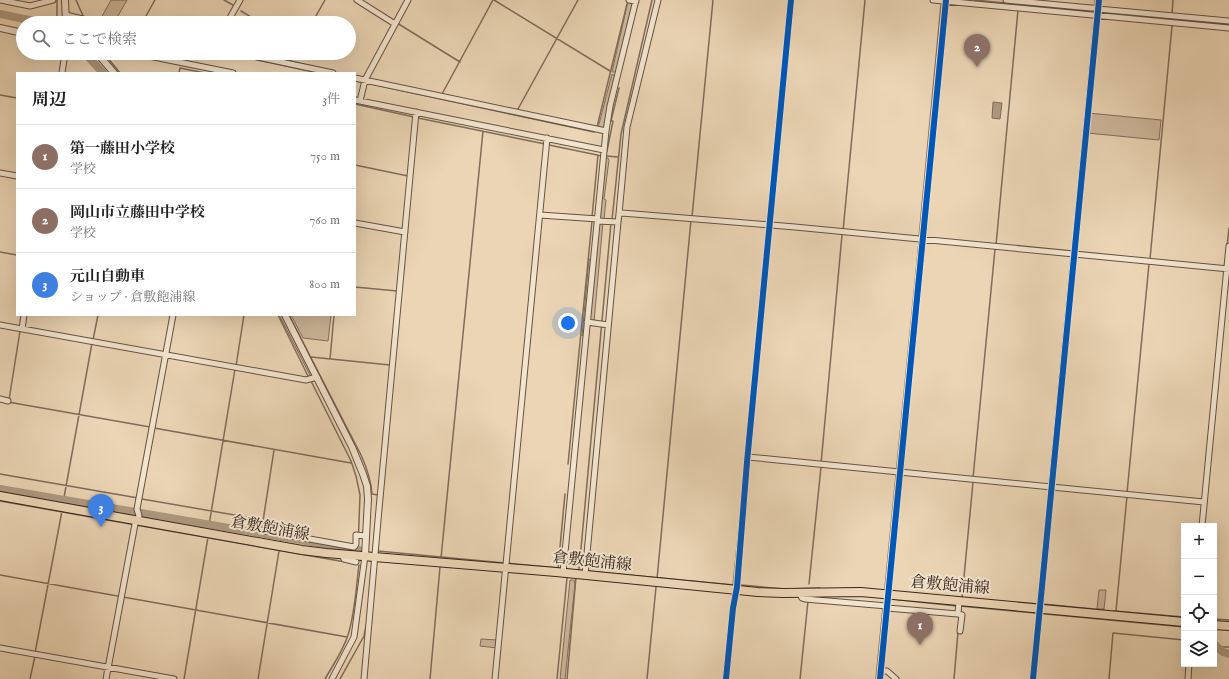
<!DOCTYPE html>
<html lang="ja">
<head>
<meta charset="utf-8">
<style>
	:root { --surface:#fff; --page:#f6f6f6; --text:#222; --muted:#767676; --line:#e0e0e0; --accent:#8f2418 }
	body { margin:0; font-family:"IM FELL English","Noto Serif JP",serif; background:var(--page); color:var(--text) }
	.controls { position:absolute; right:12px; bottom:12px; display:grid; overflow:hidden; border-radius:0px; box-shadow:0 4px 16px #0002 }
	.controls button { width:36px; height:36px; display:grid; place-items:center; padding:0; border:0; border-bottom:1px solid var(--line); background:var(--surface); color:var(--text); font:20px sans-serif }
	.you { position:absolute; left:568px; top:323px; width:14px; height:14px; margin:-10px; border:3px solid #fff; border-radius:50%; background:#1a73e8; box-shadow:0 0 0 6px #1a73e833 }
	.badge { display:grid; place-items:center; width:26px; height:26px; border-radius:50%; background:var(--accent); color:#fff; font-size:13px; font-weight:700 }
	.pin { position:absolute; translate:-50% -33px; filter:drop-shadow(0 1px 2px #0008) }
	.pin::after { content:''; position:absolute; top:21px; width:14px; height:12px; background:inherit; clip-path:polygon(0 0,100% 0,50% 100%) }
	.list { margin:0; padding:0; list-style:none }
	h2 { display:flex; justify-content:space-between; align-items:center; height:52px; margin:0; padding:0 16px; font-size:17px }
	h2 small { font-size:13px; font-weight:400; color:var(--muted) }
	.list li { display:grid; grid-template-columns:26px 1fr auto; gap:12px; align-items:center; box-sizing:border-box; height:64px; padding:0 16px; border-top:1px solid var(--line) }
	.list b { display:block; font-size:15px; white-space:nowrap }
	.list p { margin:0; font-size:13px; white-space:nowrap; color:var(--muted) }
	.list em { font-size:13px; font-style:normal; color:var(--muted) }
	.icon { flex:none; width:22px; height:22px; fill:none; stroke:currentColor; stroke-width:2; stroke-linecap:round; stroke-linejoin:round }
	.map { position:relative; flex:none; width:1229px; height:679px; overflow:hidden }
	.search { position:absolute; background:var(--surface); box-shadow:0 4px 16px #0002; left:16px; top:16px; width:340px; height:44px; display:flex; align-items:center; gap:10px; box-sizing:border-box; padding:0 14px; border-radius:22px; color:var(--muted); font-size:15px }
	.panel { position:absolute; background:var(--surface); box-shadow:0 4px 16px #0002; left:16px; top:72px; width:340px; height:244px; border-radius:0px }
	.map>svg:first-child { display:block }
</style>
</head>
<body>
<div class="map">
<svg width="1229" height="679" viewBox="0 0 1229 679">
	<rect width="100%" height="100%" fill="#ebd5b5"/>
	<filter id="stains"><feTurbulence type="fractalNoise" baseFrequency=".005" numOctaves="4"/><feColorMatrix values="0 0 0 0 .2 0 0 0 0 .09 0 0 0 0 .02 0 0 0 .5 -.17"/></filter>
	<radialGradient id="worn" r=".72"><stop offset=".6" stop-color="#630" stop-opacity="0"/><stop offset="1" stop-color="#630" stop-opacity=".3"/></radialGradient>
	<!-- green -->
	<path fill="#cdb79b" stroke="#836e5c" d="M 111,0 L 127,0 L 114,23 L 100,20 Z
		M 628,1 L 632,4 L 632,6 L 616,72 L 612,72 Z
		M 612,74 L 615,76 L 604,127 L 602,129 L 598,128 Z
		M 1088,113 L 1161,120 L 1159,140 L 1087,133 Z
		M 605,158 L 608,158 L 609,160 L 604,199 L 606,200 L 604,219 L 601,220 L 599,218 Z
		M 603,222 L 594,322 L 589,321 L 599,223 Z
		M 589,259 L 591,260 L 584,334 L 582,336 Z
		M 279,315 L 282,315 L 312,373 L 311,377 Z
		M 291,315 L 331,315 L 328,341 L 303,338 Z
		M 570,580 L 574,580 L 575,584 L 565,679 L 560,679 Z
		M 1099,590 L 1106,590 L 1104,609 L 1097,609 Z
		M 481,639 L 497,640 L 497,648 L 480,646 Z"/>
	<!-- water -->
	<path fill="#ae9a81" stroke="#7f6c59" d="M 993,102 L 1002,103 L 1000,119 L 992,118 Z"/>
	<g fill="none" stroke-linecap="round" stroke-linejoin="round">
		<!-- stream -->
		<path stroke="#7f6c59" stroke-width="1.5" d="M 76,0 L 84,18
			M 224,0 L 233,5
			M 494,0 L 610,71
			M 974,0 L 1091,11
			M 1095,7 L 1095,0
			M 241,11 L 261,23
			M 1099,12 L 1229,24
			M 1172,14 L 1173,0
			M 57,23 L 57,0
			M 142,23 L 155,0
			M 312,23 L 325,0
			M 397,23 L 460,62
			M 225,53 L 319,73
			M 107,57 L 120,73
			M 290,62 L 295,53
			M 179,73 L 180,68 L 205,73
			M 355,81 L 363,82
			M 367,83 L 594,132 L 595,130
			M 442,94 L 493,0
			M 0,95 L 17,98
			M 355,104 L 414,117
			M 518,109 L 578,0
			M 418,118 L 545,144
			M 597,127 L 627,4
			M 549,145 L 602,156
			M 607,151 L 613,121 L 611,121 L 619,88
			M 606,156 L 618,157
			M 355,165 L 408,176
			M 592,217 L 598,155
			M 692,217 L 713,0
			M 612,220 L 621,134 L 652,0
			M 843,231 L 865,0
			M 919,238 L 941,5
			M 996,245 L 1018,10
			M 1227,246 L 1229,228
			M 0,252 L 17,255
			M 1072,252 L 1094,19
			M 1150,259 L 1172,26
			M 355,287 L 397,291
			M 278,315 L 309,378
			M 289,315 L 361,455 C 367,468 371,480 372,494 L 378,495
			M 93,340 L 98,315
			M 311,357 L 390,365
			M 330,359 L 334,315
			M 236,366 L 244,315
			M 311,381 L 351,461 L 356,476 L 360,495 L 358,548
			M 9,400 L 20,331
			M 8,402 L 150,427
			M 154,428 L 351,463
			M 568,464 L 592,221
			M 821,464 L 842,235
			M 0,474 L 138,498
			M 973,478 L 995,249
			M 1049,485 L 1071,256
			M 1127,493 L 1149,264
			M 142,499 L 258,519
			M 0,501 L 351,563
			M 63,503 L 92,343
			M 209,525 L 235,369
			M 261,534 L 274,450
			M 280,543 L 281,538
			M 378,551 L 559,568
			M 441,558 L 483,131
			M 558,568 L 565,494
			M 575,570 L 579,570 L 611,223
			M 587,571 L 734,585
			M 0,575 L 347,637
			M 657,579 L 691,220
			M 809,584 L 821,467
			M 741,585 L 785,589 L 820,588 L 820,590
			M 733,586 L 742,498
			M 885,588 L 919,242
			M 1039,594 L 1049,488
			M 962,598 L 973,482
			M 891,599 L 957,606
			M 732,602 L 732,596
			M 1042,604 L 1104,610
			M 960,606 L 1184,627
			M 961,611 L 961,607
			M 1114,611 L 1184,617
			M 1116,611 L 1127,496
			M 1214,619 L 1229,620
			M 1035,632 L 1037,614
			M 1218,647 L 1229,647
			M 35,653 L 62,511
			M 30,679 L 35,656
			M 184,679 L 208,537
			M 258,679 L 279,551
			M 325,679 C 333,665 343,651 348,635 C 355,613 356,588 359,565
			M 340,679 L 364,636 L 366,626
			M 430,679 L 440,567
			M 557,679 L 567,578
			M 567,679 L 576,577
			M 647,679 L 656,587
			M 800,679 L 808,601
			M 876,679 L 883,608
			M 954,679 L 958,632
			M 1109,679 L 1113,633 L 1184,640"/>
		<!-- river -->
		<path stroke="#ae9a81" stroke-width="8" d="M 0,14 L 43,23
			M 85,53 L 103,73
			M 0,489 L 359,550
			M 1214,644 L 1223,652 L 1229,654"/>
		<!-- minor casing -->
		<g stroke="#665242" stroke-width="7">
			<path id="minor" d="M 0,0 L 30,6 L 53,0
				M 357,0 L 395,24
				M 629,0 L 636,1
				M 933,0 L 1229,28
				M 1006,0 L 1091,8 L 1098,8
				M 1098,9 L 1229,21
				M 66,15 L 99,23
				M 227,23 L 240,0
				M 134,53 L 233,73
				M 239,53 L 333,73
				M 62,73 L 65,53
				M 355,78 L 606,131
				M 355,100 L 604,150
				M 360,101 L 365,80 L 408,0
				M 0,173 L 17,176
				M 619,214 L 627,127 L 658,0
				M 540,215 L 598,219
				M 597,221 L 618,222 L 619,214 L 622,213 L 795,227 L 1229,269
				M 355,223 L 405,232
				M 587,322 L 608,325
				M 0,325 L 306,380 L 317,377
				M 22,329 L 24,315
				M 0,399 L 8,401
				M 748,457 L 1204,502
				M 1202,526 L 1229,246
				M 260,530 L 354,547 L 356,544 L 356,535 L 366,536
				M 342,554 L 344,559 L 356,562
				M 563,573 L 606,131 L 610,106 L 636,0
				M 585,575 L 618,222
				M 799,593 L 802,598 L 805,599 L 887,606
				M 959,601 L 958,614 L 962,615 L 960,631
				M 887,608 L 958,614
				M 0,648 L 174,679
				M 881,671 L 887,671 L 896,679
				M 106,679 L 135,524 L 139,516 L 137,509 L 173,315
				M 332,679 L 354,637 L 365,556
				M 364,679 L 379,509 L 416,112
				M 495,679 L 547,138
				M 726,679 L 733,608 L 737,587 L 747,462 L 791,0
				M 880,679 L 946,0
				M 1033,679 L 1099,0
				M 1188,679 L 1189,664"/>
		</g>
		<!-- tertiary casing -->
		<g stroke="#665242" stroke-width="8">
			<path id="tertiary" d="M 65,0 L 66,23
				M 0,28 L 23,33
				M 97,53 L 114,73
				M 285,315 L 352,447 L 363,474 L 367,486 L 368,499 L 365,556"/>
		</g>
		<!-- primary casing -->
		<g stroke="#39261c" stroke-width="10">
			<path id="primary" d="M 0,496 L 302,550 L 326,553 L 556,572 L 758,592 L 784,593 L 861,592 L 1184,622
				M 1214,625 L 1229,626"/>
		</g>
		<!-- minor -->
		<use href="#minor" stroke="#f2e4cf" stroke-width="5"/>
		<!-- tertiary -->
		<use href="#tertiary" stroke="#f2e4cf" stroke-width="6"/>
		<!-- primary -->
		<use href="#primary" stroke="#ebd5b5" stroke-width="8"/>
		<!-- cycleway casing -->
		<g stroke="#f2e4cf" stroke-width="8">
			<path id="cycleway" d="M 726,679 L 733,608 L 737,587 L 747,462 L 791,0
				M 880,679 L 946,0
				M 1033,679 L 1099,0"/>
		</g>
		<!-- cycleway -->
		<use href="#cycleway" stroke="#0057b8" stroke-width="6"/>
	</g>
	<g text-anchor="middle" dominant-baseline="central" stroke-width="4" stroke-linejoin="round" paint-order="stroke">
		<!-- street labels -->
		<g font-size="16" fill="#39261c" stroke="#f2e4cf">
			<text transform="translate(270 529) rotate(10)">倉敷飽浦線</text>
			<text transform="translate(592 562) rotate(6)">倉敷飽浦線</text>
			<text transform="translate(950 586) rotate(5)">倉敷飽浦線</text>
		</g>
	</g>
	<rect width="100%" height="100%" filter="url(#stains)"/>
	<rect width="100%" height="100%" fill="url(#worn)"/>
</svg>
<div class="controls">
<button>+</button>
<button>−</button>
<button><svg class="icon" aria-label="locate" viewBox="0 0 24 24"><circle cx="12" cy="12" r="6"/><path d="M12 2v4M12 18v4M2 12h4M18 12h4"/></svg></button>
<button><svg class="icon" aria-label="layers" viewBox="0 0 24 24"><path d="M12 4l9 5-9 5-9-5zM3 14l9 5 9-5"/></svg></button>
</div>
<div class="you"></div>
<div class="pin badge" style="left:920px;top:645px;background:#8d6e63">1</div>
<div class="pin badge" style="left:977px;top:67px;background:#8d6e63">2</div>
<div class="pin badge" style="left:101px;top:527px;background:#3f7fe0">3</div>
<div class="search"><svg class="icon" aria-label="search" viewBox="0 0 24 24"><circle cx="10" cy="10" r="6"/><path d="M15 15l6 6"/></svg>ここで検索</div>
<section class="panel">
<h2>周辺<small>3件</small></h2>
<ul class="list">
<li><span class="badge" style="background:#8d6e63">1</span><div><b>第一藤田小学校</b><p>学校</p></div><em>750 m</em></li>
<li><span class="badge" style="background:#8d6e63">2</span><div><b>岡山市立藤田中学校</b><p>学校</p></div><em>760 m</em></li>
<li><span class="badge" style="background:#3f7fe0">3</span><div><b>元山自動車</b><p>ショップ · 倉敷飽浦線</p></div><em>800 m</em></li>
</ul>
</section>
</div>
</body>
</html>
